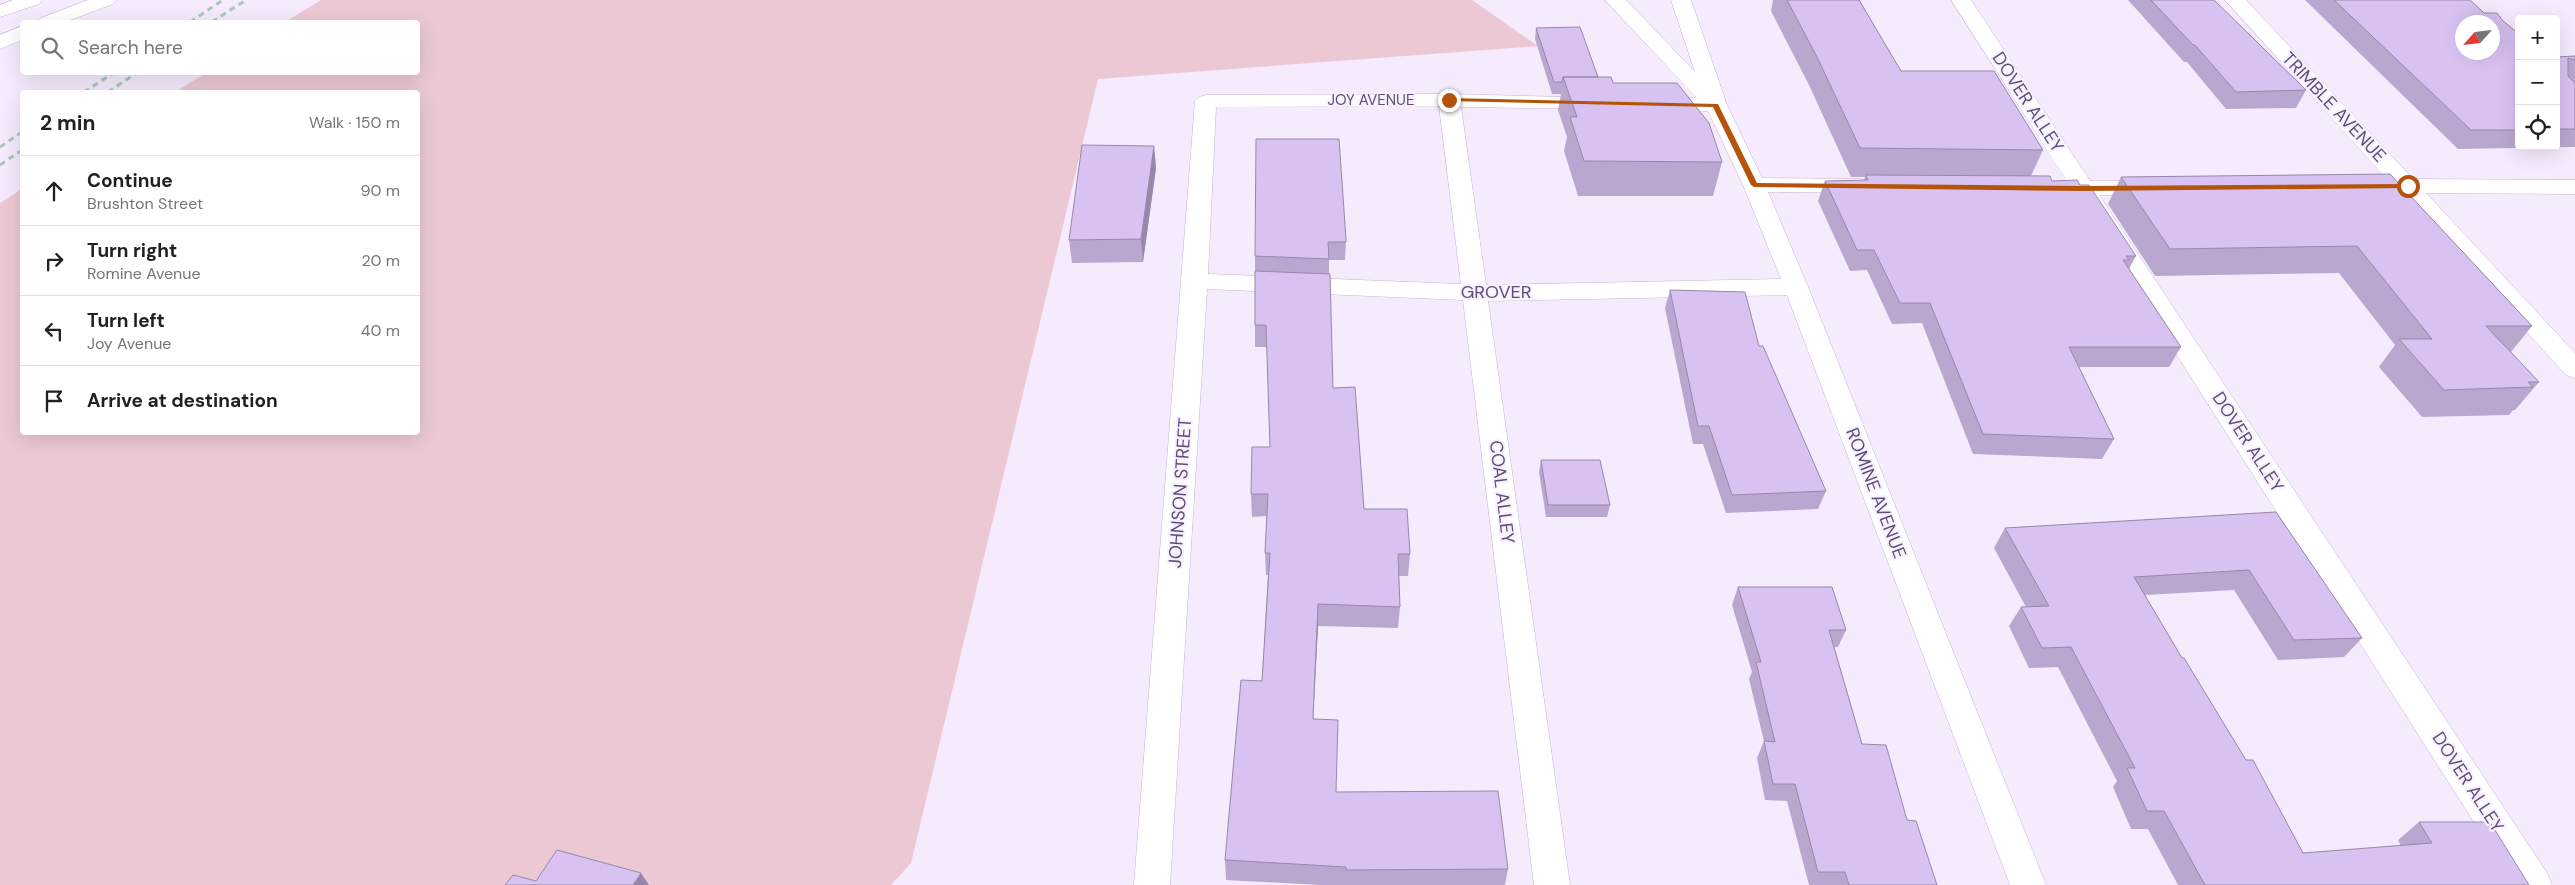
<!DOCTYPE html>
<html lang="en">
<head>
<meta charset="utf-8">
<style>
	:root { --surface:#fff; --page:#f6f6f6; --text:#202124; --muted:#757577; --line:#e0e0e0 }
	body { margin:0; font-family:"DM Sans",sans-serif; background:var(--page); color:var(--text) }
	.controls { position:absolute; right:15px; top:15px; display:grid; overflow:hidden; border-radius:5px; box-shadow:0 5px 20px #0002 }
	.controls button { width:45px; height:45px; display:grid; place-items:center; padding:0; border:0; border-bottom:1px solid var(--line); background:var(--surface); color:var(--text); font:25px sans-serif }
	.compass { position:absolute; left:2455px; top:15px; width:45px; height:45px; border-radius:50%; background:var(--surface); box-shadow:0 5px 20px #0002; rotate:243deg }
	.stop { position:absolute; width:15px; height:15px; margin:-11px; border:4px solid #b45309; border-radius:50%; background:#fff }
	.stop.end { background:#b45309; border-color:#fff; box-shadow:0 1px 5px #0008 }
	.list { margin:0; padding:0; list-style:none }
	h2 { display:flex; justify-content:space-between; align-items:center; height:65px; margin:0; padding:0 20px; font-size:21px }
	h2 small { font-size:16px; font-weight:400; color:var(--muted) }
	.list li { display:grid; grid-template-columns:32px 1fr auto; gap:15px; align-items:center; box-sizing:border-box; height:70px; padding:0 20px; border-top:1px solid var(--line) }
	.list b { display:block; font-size:19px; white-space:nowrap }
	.list p { margin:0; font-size:16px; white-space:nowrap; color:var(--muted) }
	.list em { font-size:16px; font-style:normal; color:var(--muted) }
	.icon { flex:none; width:28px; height:28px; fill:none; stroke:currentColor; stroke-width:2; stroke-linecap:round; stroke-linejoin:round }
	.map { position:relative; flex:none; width:2575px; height:885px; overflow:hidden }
	.search { position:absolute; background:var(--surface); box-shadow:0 5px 20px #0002; left:20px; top:20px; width:400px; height:55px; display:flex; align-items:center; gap:12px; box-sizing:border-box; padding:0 18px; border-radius:5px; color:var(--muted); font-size:19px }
	.panel { position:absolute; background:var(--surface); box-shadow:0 5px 20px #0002; left:20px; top:90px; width:400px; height:345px; border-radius:5px }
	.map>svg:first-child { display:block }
</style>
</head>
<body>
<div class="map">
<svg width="2575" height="885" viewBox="0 0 2575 885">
	<rect width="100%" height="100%" fill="#f6eafd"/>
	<!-- green -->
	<path fill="#ebc8d4" d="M 321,0 L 1472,0 L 1538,46 L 1098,79 L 911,863 L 891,885 L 0,885 L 0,203 L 22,189 L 22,432 L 418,432 L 418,92 L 175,92 L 206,73 L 418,72 L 418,22 L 285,22 Z"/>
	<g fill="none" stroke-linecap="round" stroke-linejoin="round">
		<!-- minor casing -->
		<g stroke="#c4b5d4" stroke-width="1">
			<path id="minor" d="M 13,0 L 42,0 L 39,4 L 0,17 L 0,5 Z
				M 88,0 L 116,0 L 113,4 L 65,22 L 38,22 L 41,18 Z
				M 1605,0 L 1626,0 L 1695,72 L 1671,0 L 1691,0 L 1727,105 L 1762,178 L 1860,179 L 1868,181 L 1871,186 L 1868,191 L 1860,193 L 1768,192 L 1808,287 L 2046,885 L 2010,885 L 1787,295 L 1488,301 L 1570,885 L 1534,885 L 1463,300 L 1207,289 L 1170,885 L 1134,885 L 1195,101 L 1199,97 L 1206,95 L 1449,94 L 1605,98 L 1608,103 L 1605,108 L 1597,109 L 1461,107 L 1486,285 L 1781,279 L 1743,185 L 1708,111 L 1649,109 L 1646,104 L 1649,99 L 1697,98 ZM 1439,106 L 1461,284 L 1208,274 L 1216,107 Z
				M 1951,0 L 1971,0 L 2090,181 L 2153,181 L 2161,183 L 2164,188 L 2161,193 L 2153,195 L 2099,195 L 2547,873 L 2552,885 L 2514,885 L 2075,195 L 2060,193 L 2057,188 L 2060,183 L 2067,181 Z
				M 2225,0 L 2246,0 L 2413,179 L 2575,180 L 2575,194 L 2426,193 L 2575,353 L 2575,378 L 2566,375 L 2400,193 L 2355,191 L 2352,186 L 2355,181 L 2387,179 Z
				M 22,26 L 22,40 L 0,49 L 0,35 Z"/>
		</g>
		<!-- minor -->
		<use href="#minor" fill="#fff" fill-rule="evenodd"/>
		<!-- rail -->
		<path stroke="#a7c8ba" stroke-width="3" stroke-dasharray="6 4.5" stroke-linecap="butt" d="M 190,22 L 223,0
			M 212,22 L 246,0
			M 84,92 L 115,72
			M 108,92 L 138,72
			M 0,147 L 22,132
			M 0,165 L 22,150"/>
	</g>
	<!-- wall -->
	<path fill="#baa7d0" d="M 1773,0 L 1859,0 L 1901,71 L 2043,150 L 2031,176 L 2052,181 L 2136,256 L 2129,269 L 2181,347 L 2169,367 L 2079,367 L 2114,439 L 2102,459 L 1973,454 L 1922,323 L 1892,324 L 1867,270 L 1850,271 L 1818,201 L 1825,181 L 1864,180 L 1865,177 L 1851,177 L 1809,85 L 1771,11 Z
		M 2128,0 L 2214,0 L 2306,90 L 2296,108 L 2226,109 L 2187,62 L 2184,62 Z
		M 2305,0 L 2470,0 L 2484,13 L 2503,21 L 2519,34 L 2519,146 L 2556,146 L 2556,57 L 2575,56 L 2575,147 L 2458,149 Z
		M 1536,28 L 1598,77 L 1613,83 L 1722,162 L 1713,196 L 1578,196 L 1564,151 L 1567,137 L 1558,110 L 1561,94 L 1552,94 L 1535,39 Z
		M 1154,146 L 1156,168 L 1143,262 L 1072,263 L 1069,240 Z
		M 2390,174 L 2532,326 L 2511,352 L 2539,382 L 2515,410 L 2513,410 L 2509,415 L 2422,417 L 2379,367 L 2395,345 L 2339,273 L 2155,276 L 2108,204 L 2121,177 Z
		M 1346,239 L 1345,260 L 1329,260 L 1329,274 L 1333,388 L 1364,509 L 1410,554 L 1408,576 L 1399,576 L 1400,607 L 1398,628 L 1318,626 L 1313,719 L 1336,792 L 1508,869 L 1505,885 L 1320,885 L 1226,880 L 1225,860 L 1262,681 L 1268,575 L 1266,575 L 1265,553 L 1267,516 L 1252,517 L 1251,494 L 1270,447 L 1267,347 L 1255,347 L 1255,256 Z
		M 1670,290 L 1759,346 L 1826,491 L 1818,509 L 1726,513 L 1703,444 L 1693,444 L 1665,308 Z
		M 1541,460 L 1610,505 L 1607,517 L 1546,517 L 1539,472 Z
		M 2276,512 L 2362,638 L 2344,657 L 2278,660 L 2234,590 L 2145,595 L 2182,658 L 2303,853 L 2401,846 L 2398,840 L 2419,822 L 2529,885 L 2178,885 L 2148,829 L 2131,829 L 2113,787 L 2117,781 L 2058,667 L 2029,668 L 2009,626 L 2021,607 L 2026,607 L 1994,548 L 2005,528 Z
		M 1738,587 L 1846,630 L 1838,647 L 1834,647 L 1862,744 L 1907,820 L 1937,885 L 1809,885 L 1787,801 L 1765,800 L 1757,758 L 1764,741 L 1749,679 L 1752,672 L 1732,605 Z"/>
	<!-- shaded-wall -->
	<path fill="#9788a9" d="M 1154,146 L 1156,168 L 1143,262 L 1141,239 Z
		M 1318,604 L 1318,626 L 1312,740 L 1313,719 Z
		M 641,873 L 649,885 L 633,885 Z"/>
	<!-- building -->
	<path fill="#d8c2f2" stroke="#9788a9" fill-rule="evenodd" d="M 1787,0 L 1859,0 L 1901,71 L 1994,71 L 2043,150 L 1860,148 L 1817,57 Z
		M 2151,0 L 2214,0 L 2306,90 L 2236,92 L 2195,45 L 2193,45 Z
		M 2334,0 L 2470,0 L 2484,13 L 2497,13 L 2503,21 L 2519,34 L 2519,130 L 2471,130 ZM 2462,22 L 2492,22 L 2492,52 L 2462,52 Z
		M 1580,27 L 1598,77 L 1563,77 L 1562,82 L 1554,82 L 1536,28 Z
		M 2575,56 L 2575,60 L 2568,58 L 2568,76 L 2575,83 L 2575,129 L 2556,129 L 2556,57 Z
		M 1563,77 L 1611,77 L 1613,83 L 1677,83 L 1709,123 L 1722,162 L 1584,161 L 1570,117 L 1577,117 Z
		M 1256,139 L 1339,139 L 1346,239 L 1346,242 L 1328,242 L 1329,259 L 1255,256 Z
		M 1082,145 L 1154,146 L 1141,239 L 1069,240 Z
		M 2390,174 L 2532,326 L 2486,326 L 2539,382 L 2528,382 L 2533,387 L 2444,390 L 2399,339 L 2432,339 L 2357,246 L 2170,249 L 2121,177 Z
		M 1866,175 L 2050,176 L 2052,181 L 2077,180 L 2080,185 L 2089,185 L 2136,256 L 2126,256 L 2129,260 L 2123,260 L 2181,347 L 2069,347 L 2114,439 L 1983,434 L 1930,303 L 1900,303 L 1874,250 L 1857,250 L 1825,181 L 1868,180 Z
		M 1255,271 L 1330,274 L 1333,388 L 1355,387 L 1364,509 L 1407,509 L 1410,554 L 1398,554 L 1400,607 L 1318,604 L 1313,719 L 1338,720 L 1336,792 L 1498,791 L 1508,869 L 1346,870 L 1346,867 L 1225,860 L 1241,680 L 1262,681 L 1270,553 L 1265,553 L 1268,494 L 1251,494 L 1252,447 L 1270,447 L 1266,325 L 1255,325 Z
		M 1670,290 L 1745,292 L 1759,346 L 1763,346 L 1826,491 L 1732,495 L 1709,426 L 1698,426 Z
		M 1541,460 L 1600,460 L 1610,505 L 1548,505 Z
		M 2276,512 L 2362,638 L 2294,640 L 2249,570 L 2134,577 L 2182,658 L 2184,658 L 2246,760 L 2253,760 L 2303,853 L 2432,843 L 2419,822 L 2490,822 L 2529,885 L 2205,885 L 2164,811 L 2147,811 L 2127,768 L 2135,768 L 2071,647 L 2042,648 L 2021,607 L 2049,606 L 2005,528 Z
		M 1738,587 L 1832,587 L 1846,630 L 1829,630 L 1862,744 L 1886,745 L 1907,820 L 1916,821 L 1937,885 L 1849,885 L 1845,872 L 1818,872 L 1795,784 L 1773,784 L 1764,741 L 1775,742 L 1756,662 L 1761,662 Z
		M 557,850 L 641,873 L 633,885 L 505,885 L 513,875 L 536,881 Z"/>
	<!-- route -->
	<path fill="#b45309" d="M 1449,98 L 1718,104 L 1757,183 L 2083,186 L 2408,184 L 2411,186 L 2408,188 L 2083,191 L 1754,187 L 1751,185 L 1713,107 L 1447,101 Z"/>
	<g text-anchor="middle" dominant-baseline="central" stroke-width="4.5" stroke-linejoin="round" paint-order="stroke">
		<!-- far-street labels -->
		<g font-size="15" fill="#5e4d78" stroke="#faf1ff">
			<text x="1371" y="100">JOY AVENUE</text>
		</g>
		<!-- street labels -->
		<g font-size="18" fill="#5e4d78" stroke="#faf1ff">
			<text transform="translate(2028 102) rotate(57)">DOVER ALLEY</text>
			<text transform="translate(2334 107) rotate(47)">TRIMBLE AVENUE</text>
			<text x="1496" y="292">GROVER</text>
			<text transform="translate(2248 442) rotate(57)">DOVER ALLEY</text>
			<text transform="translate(1502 492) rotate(83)">COAL ALLEY</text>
			<text transform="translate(1180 493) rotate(-86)">JOHNSON STREET</text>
			<text transform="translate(1876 493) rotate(69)">ROMINE AVENUE</text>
			<text transform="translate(2468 782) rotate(57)">DOVER ALLEY</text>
		</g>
	</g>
</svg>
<div class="controls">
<button>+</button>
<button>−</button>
<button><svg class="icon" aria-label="locate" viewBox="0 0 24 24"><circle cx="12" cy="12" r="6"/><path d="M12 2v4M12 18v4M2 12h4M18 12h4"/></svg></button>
</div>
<svg class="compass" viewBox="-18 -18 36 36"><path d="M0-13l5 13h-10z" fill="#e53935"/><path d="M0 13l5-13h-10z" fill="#757577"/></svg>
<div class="stop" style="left:2408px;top:186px"></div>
<div class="stop end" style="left:1449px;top:100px"></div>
<div class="search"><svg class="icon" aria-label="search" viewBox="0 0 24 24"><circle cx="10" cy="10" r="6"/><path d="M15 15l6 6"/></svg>Search here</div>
<section class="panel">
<h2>2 min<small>Walk · 150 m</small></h2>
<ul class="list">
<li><svg class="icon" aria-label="ahead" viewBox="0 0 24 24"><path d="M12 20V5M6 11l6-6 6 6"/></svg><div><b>Continue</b><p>Brushton Street</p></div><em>90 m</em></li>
<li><svg class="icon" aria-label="right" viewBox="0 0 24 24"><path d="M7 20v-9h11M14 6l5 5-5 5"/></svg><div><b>Turn right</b><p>Romine Avenue</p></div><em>20 m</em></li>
<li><svg class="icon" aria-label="left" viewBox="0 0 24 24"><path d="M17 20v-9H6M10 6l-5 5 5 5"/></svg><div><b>Turn left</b><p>Joy Avenue</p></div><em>40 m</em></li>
<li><svg class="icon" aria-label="arrive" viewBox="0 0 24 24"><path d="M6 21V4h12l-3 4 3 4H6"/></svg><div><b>Arrive at destination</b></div></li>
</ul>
</section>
</div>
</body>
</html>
